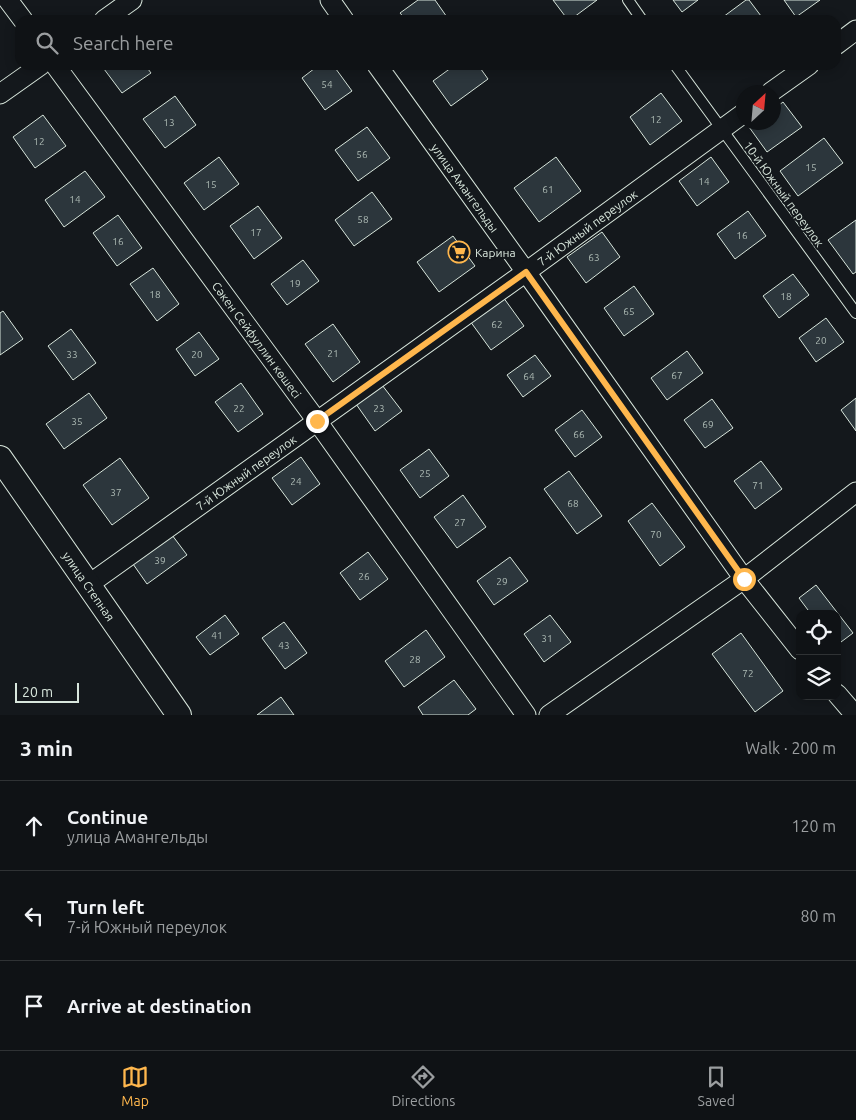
<!DOCTYPE html>
<html lang="en">
<head>
<meta charset="utf-8">
<style>
	:root { --surface:#0f1215; --page:#181b1e; --text:#f1f3f6; --muted:#9b9ea0; --line:#2f3234; --accent:#ffb74d }
	body { margin:0; font-family:Ubuntu,sans-serif; background:var(--page); color:var(--text) }
	.controls { position:absolute; right:15px; bottom:15px; display:grid; overflow:hidden; border-radius:10px; box-shadow:0 2px 12px #0003 }
	.controls button { width:45px; height:45px; display:grid; place-items:center; padding:0; border:0; border-bottom:1px solid var(--line); background:var(--surface); color:var(--text); font:25px sans-serif }
	.compass { position:absolute; left:736px; top:85px; width:45px; height:45px; border-radius:50%; background:var(--surface); box-shadow:0 2px 12px #0003; rotate:26deg }
	.scale { position:absolute; left:15px; bottom:12px; width:64px; box-sizing:border-box; padding-left:5px; border:2px solid #d8e6dc; border-top:0; font-size:14px; line-height:18px; white-space:nowrap; color:#d8e6dc; -webkit-text-stroke:4px #14181c; paint-order:stroke }
	.stop { position:absolute; width:15px; height:15px; margin:-11px; border:4px solid #ffb74d; border-radius:50%; background:#fff }
	.stop.end { background:#ffb74d; border-color:#fff; box-shadow:0 1px 5px #0008 }
	.list { margin:0; padding:0; list-style:none }
	h2 { display:flex; justify-content:space-between; align-items:center; height:65px; margin:0; padding:0 20px; font-size:21px }
	h2 small { font-size:16px; font-weight:400; color:var(--muted) }
	.list li { display:grid; grid-template-columns:32px 1fr auto; gap:15px; align-items:center; box-sizing:border-box; height:90px; padding:0 20px; border-top:1px solid var(--line) }
	.list b { display:block; font-size:19px; white-space:nowrap }
	.list p { margin:0; font-size:16px; white-space:nowrap; color:var(--muted) }
	.list em { font-size:16px; font-style:normal; color:var(--muted) }
	.icon { flex:none; width:28px; height:28px; fill:none; stroke:currentColor; stroke-width:2; stroke-linecap:round; stroke-linejoin:round }
	.map { position:relative; flex:none; width:856px; height:715px; overflow:hidden }
	.search { position:absolute; background:var(--surface); box-shadow:0 2px 12px #0003; left:15px; right:15px; top:15px; height:55px; display:flex; align-items:center; gap:12px; box-sizing:border-box; padding:0 18px; border-radius:15px; color:var(--muted); font-size:19px }
	.sheet { height:335px; background:var(--surface) }
	nav { display:flex; justify-content:space-around; align-items:center; box-sizing:border-box; height:70px; border-top:1px solid var(--line); background:var(--surface); font-size:14px; color:var(--muted) }
	nav a { display:grid; justify-items:center; gap:2px }
	nav .on { color:var(--accent) }
	.map>svg:first-child { display:block }
</style>
</head>
<body>
<div class="map">
<svg width="856" height="715" viewBox="0 0 856 715">
	<rect width="100%" height="100%" fill="#14181c"/>
	<!-- building -->
	<path fill="#2c363c" stroke="#d8e6dc" d="M 418,0 L 435,0 L 449,20 L 406,20 L 400,13 Z
		M 553,0 L 597,0 L 570,20 L 568,20 Z
		M 673,0 L 698,0 L 682,12 Z
		M 746,0 L 749,0 L 764,20 L 725,20 L 723,17 Z
		M 784,0 L 820,0 L 796,17 Z
		M 101,65 L 145,65 L 151,73 L 122,93 Z
		M 319,65 L 333,65 L 352,91 L 325,110 L 302,78 Z
		M 455,65 L 478,65 L 488,79 L 451,106 L 433,81 Z
		M 661,93 L 682,121 L 650,145 L 630,117 Z
		M 175,96 L 196,125 L 165,148 L 143,119 Z
		M 783,102 L 802,127 L 767,152 L 749,127 L 756,122 L 774,122 L 774,109 Z
		M 43,115 L 66,146 L 35,168 L 13,137 Z
		M 367,127 L 390,158 L 358,181 L 335,150 Z
		M 824,138 L 843,163 L 798,196 L 780,171 Z
		M 219,157 L 239,184 L 204,210 L 184,183 Z
		M 556,157 L 581,191 L 539,222 L 514,188 Z
		M 711,157 L 729,182 L 697,206 L 679,181 Z
		M 85,171 L 105,197 L 64,227 L 45,200 Z
		M 372,192 L 392,219 L 354,246 L 335,220 Z
		M 258,206 L 282,238 L 254,259 L 230,226 Z
		M 748,211 L 766,236 L 735,259 L 717,234 Z
		M 118,215 L 142,248 L 117,266 L 93,233 Z
		M 856,220 L 856,272 L 853,274 L 828,240 Z
		M 602,232 L 620,257 L 586,283 L 567,257 Z
		M 453,236 L 475,266 L 439,292 L 417,262 Z
		M 303,260 L 319,281 L 287,305 L 271,284 Z
		M 153,268 L 179,304 L 157,321 L 130,284 Z
		M 793,274 L 809,295 L 779,318 L 763,296 Z
		M 634,286 L 654,314 L 624,336 L 604,308 Z
		M 503,297 L 524,326 L 491,350 L 470,321 Z
		M 3,311 L 23,339 L 0,355 L 0,313 Z
		M 826,318 L 844,342 L 816,362 L 799,338 Z
		M 333,324 L 360,362 L 333,382 L 305,344 Z
		M 71,329 L 96,363 L 73,380 L 48,346 Z
		M 199,332 L 219,359 L 195,376 L 176,349 Z
		M 687,351 L 703,373 L 667,400 L 651,378 Z
		M 535,355 L 551,376 L 523,397 L 507,375 Z
		M 241,383 L 263,414 L 238,432 L 215,402 Z
		M 382,385 L 402,411 L 375,431 L 356,404 Z
		M 89,393 L 107,418 L 64,449 L 46,424 Z
		M 856,398 L 856,431 L 841,410 Z
		M 712,399 L 733,428 L 705,448 L 684,420 Z
		M 582,410 L 602,437 L 575,457 L 555,430 Z
		M 429,449 L 449,476 L 420,498 L 400,470 Z
		M 301,457 L 320,484 L 292,505 L 272,478 Z
		M 120,458 L 149,498 L 112,525 L 83,485 Z
		M 761,461 L 782,489 L 755,509 L 734,481 Z
		M 569,471 L 602,516 L 577,534 L 544,489 Z
		M 463,495 L 486,527 L 457,548 L 434,517 Z
		M 652,503 L 685,547 L 660,566 L 628,521 Z
		M 172,535 L 187,555 L 147,584 L 133,564 Z
		M 368,552 L 388,579 L 360,600 L 340,573 Z
		M 510,557 L 528,581 L 494,605 L 477,581 Z
		M 816,585 L 853,633 L 837,645 L 837,614 L 811,614 L 799,598 Z
		M 225,615 L 239,634 L 210,655 L 196,637 Z
		M 550,615 L 571,642 L 544,662 L 524,634 Z
		M 284,622 L 307,653 L 285,669 L 262,638 Z
		M 426,630 L 445,657 L 404,687 L 385,661 Z
		M 741,633 L 783,691 L 755,712 L 712,654 Z
		M 454,680 L 476,709 L 468,715 L 423,715 L 418,707 Z
		M 281,697 L 294,715 L 257,715 Z"/>
	<g fill="none" stroke-linecap="round" stroke-linejoin="round">
		<!-- service casing -->
		<g stroke="#d8e6dc" stroke-width="12">
			<path id="service" d="M 628,0 L 642,20
				M 675,65 L 856,313"/>
		</g>
		<!-- minor casing -->
		<g stroke="#d8e6dc" stroke-width="21">
			<g id="minor">
				<path d="M 8,0 L 23,20"/>
				<path d="M 330,0 L 344,20"/>
				<path d="M 104,20 L 132,0"/>
				<path d="M 836,45 L 856,30"/>
				<path id="s1" d="M 55,65 L 317,421 L 526,715"/>
				<path id="s2" d="M 377,65 L 526,272 L 744,579 L 800,650"/>
				<path d="M 771,92 L 809,65"/>
				<path d="M 0,94 L 41,65"/>
				<path id="s3" d="M 88,585 L 526,272 L 744,113"/>
				<path d="M 837,694 L 855,715"/>
				<path d="M 549,715 L 744,579 L 856,492"/>
			</g>
		</g>
		<!-- tertiary casing -->
		<g stroke="#d8e6dc" stroke-width="26">
			<g id="tertiary">
				<path id="s4" d="M 0,458 L 179,715"/>
			</g>
		</g>
		<!-- service -->
		<use href="#service" stroke="#14181c" stroke-width="10"/>
		<!-- minor -->
		<use href="#minor" stroke="#14181c" stroke-width="19"/>
		<!-- tertiary -->
		<use href="#tertiary" stroke="#14181c" stroke-width="24"/>
	</g>
	<g fill="none" stroke-linecap="round" stroke-linejoin="round">
		<!-- route -->
		<path stroke="#ffb74d" stroke-width="6" d="M 317,421 L 526,272 L 744,579"/>
	</g>
	<!-- icons -->
	<defs>
		<g id="supermarket-ring" transform="scale(1.125)"><circle r="9.5" fill="#14181c" stroke="#ffb74d" stroke-width="1.5"/><path d="M-6-5.5h2.5l.6 2H6L4.5 2H-2.5L-4.4-4H-6ZM-1.5 3.2a1.3 1.3 0 1 0 .1 0ZM3 3.2a1.3 1.3 0 1 0 .1 0Z" fill="#ffb74d"/></g>
	</defs>
	<g fill-rule="evenodd">
		<use href="#supermarket-ring" x="459" y="252"/>
	</g>
	<g text-anchor="middle" dominant-baseline="central" stroke-width="4" stroke-linejoin="round" paint-order="stroke">
		<!-- number labels -->
		<g font-size="10" fill="#adbab4">
			<text x="327" y="84">54</text>
			<text x="656" y="119">12</text>
			<text x="169" y="122">13</text>
			<text x="39" y="141">12</text>
			<text x="362" y="154">56</text>
			<text x="811" y="167">15</text>
			<text x="704" y="181">14</text>
			<text x="211" y="184">15</text>
			<text x="548" y="189">61</text>
			<text x="75" y="199">14</text>
			<text x="363" y="219">58</text>
			<text x="256" y="232">17</text>
			<text x="742" y="235">16</text>
			<text x="118" y="241">16</text>
			<text x="594" y="257">63</text>
			<text x="295" y="283">19</text>
			<text x="155" y="294">18</text>
			<text x="786" y="296">18</text>
			<text x="629" y="311">65</text>
			<text x="497" y="324">62</text>
			<text x="821" y="340">20</text>
			<text x="333" y="353">21</text>
			<text x="72" y="354">33</text>
			<text x="197" y="354">20</text>
			<text x="677" y="375">67</text>
			<text x="529" y="376">64</text>
			<text x="239" y="408">22</text>
			<text x="379" y="408">23</text>
			<text x="77" y="421">35</text>
			<text x="708" y="424">69</text>
			<text x="579" y="434">66</text>
			<text x="425" y="473">25</text>
			<text x="296" y="481">24</text>
			<text x="758" y="485">71</text>
			<text x="116" y="492">37</text>
			<text x="573" y="503">68</text>
			<text x="460" y="522">27</text>
			<text x="656" y="534">70</text>
			<text x="160" y="560">39</text>
			<text x="364" y="576">26</text>
			<text x="502" y="581">29</text>
			<text x="217" y="635">41</text>
			<text x="547" y="638">31</text>
			<text x="284" y="645">43</text>
			<text x="415" y="659">28</text>
			<text x="748" y="673">72</text>
		</g>
		<!-- street labels -->
		<g font-size="12" fill="#d8e6dc" stroke="#14181c">
			<text stroke="none"><textPath href="#s2" startOffset="151">улица Амангельды</textPath></text>
			<text transform="translate(784 194) rotate(54)">10-й Южный переулок</text>
			<text stroke="none"><textPath href="#s3" startOffset="614">7-й Южный переулок</textPath></text>
			<text stroke="none"><textPath href="#s1" startOffset="341">Сәкен Сейфуллин көшесі</textPath></text>
			<text stroke="none"><textPath href="#s3" startOffset="194">7-й Южный переулок</textPath></text>
			<text stroke="none"><textPath href="#s4" startOffset="156">улица Степная</textPath></text>
		</g>
		<!-- poi labels -->
		<g font-size="12" fill="#d8e6dc" stroke="#14181c" text-anchor="start">
			<text x="475" y="252">Карина</text>
		</g>
	</g>
</svg>
<div class="controls">
<button><svg class="icon" aria-label="locate" viewBox="0 0 24 24"><circle cx="12" cy="12" r="6"/><path d="M12 2v4M12 18v4M2 12h4M18 12h4"/></svg></button>
<button><svg class="icon" aria-label="layers" viewBox="0 0 24 24"><path d="M12 4l9 5-9 5-9-5zM3 14l9 5 9-5"/></svg></button>
</div>
<svg class="compass" viewBox="-18 -18 36 36"><path d="M0-13l5 13h-10z" fill="#e53935"/><path d="M0 13l5-13h-10z" fill="#9b9ea0"/></svg>
<div class="scale">20 m</div>
<div class="stop" style="left:744px;top:579px"></div>
<div class="stop end" style="left:317px;top:421px"></div>
<div class="search"><svg class="icon" aria-label="search" viewBox="0 0 24 24"><circle cx="10" cy="10" r="6"/><path d="M15 15l6 6"/></svg>Search here</div>
</div>
<section class="sheet">
<h2>3 min<small>Walk · 200 m</small></h2>
<ul class="list">
<li><svg class="icon" aria-label="ahead" viewBox="0 0 24 24"><path d="M12 20V5M6 11l6-6 6 6"/></svg><div><b>Continue</b><p>улица Амангельды</p></div><em>120 m</em></li>
<li><svg class="icon" aria-label="left" viewBox="0 0 24 24"><path d="M17 20v-9H6M10 6l-5 5 5 5"/></svg><div><b>Turn left</b><p>7-й Южный переулок</p></div><em>80 m</em></li>
<li><svg class="icon" aria-label="arrive" viewBox="0 0 24 24"><path d="M6 21V4h12l-3 4 3 4H6"/></svg><div><b>Arrive at destination</b></div></li>
</ul>
</section>
<nav>
<a class="on"><svg class="icon" aria-label="map" viewBox="0 0 24 24"><path d="M3 6l6-2 6 2 6-2v14l-6 2-6-2-6 2zM9 4v14M15 6v14"/></svg>Map</a>
<a><svg class="icon" aria-label="directions" viewBox="0 0 24 24"><path d="M12 3l9 9-9 9-9-9zM9 14v-3h6M13 9l2 2-2 2"/></svg>Directions</a>
<a><svg class="icon" aria-label="saved" viewBox="0 0 24 24"><path d="M7 4h10v16l-5-4-5 4z"/></svg>Saved</a>
</nav>
</body>
</html>
